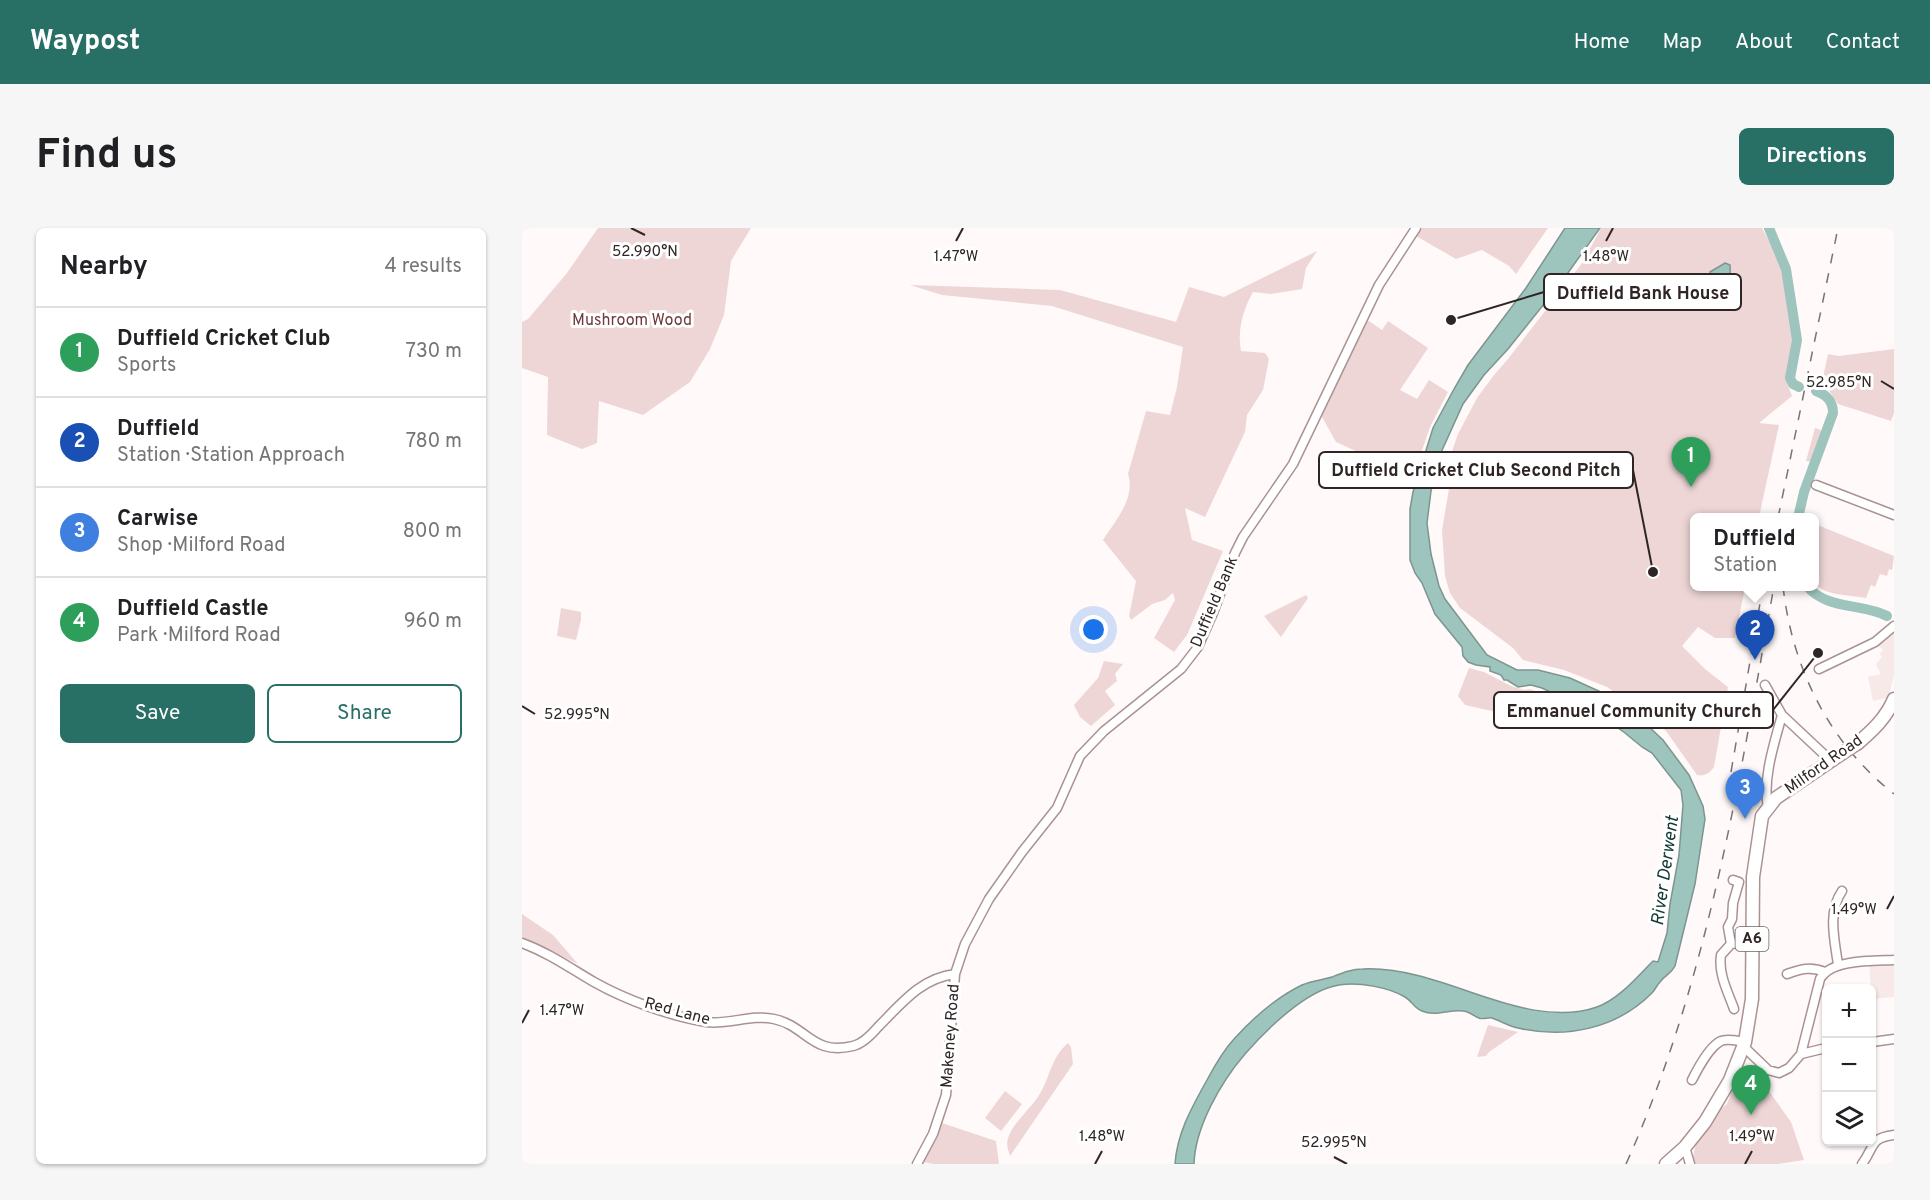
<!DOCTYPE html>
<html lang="en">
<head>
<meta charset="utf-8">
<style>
	:root { --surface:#fff; --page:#f6f6f6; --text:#202124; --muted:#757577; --line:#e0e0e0; --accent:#286f65 }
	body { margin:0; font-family:Overpass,sans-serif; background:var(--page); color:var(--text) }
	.controls { position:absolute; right:18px; bottom:18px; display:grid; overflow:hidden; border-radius:9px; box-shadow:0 2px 4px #0004 }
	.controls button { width:54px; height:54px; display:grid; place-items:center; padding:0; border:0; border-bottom:2px solid var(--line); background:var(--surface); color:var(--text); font:30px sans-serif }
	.you { position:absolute; left:572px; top:402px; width:21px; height:21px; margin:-15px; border:4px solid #fff; border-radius:50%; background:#1a73e8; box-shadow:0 0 0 9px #1a73e833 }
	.badge { display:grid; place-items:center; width:39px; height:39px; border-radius:50%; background:var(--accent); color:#fff; font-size:20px; font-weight:700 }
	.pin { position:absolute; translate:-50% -50px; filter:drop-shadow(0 2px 3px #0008) }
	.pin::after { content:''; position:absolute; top:32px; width:21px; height:18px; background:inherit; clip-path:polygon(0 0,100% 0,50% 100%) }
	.popup { position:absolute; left:1168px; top:285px; width:129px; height:78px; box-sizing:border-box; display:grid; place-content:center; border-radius:9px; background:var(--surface); filter:drop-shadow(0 2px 4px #0005); font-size:20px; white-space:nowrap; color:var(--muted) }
	.popup b { font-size:22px; color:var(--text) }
	.popup::after { content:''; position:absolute; left:50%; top:100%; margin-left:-12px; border:12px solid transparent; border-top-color:var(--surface) }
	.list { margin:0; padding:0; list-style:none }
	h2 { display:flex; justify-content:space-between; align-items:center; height:78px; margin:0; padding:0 24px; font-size:26px }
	h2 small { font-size:20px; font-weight:400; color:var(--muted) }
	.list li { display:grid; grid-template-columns:39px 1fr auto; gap:18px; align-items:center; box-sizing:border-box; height:90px; padding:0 24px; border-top:2px solid var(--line) }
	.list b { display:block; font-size:22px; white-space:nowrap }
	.list p { margin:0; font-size:20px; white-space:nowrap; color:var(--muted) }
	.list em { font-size:20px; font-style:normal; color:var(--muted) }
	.actions { display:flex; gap:12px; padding:18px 24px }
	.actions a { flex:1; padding:14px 0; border:2px solid var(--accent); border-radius:9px; text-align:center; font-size:21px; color:var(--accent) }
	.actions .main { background:var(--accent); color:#fff }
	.icon { flex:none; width:33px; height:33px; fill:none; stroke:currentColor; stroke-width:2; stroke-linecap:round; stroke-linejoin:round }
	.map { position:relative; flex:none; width:1372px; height:936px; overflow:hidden; border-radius:9px }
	header { display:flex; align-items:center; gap:36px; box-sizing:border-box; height:84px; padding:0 30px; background:var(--accent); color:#fff }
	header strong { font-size:28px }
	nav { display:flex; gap:33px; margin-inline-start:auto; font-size:21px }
	.intro { display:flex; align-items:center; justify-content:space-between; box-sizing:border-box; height:144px; padding:0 36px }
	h1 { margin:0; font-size:42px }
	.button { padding:15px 27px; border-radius:9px; background:var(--accent); color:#fff; font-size:21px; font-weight:700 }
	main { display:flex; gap:36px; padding:0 36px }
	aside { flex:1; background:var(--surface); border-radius:9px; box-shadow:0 2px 4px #0004 }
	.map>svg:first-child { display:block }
</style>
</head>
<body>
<header>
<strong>Waypost</strong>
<nav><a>Home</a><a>Map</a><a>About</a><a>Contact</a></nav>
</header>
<div class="intro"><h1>Find us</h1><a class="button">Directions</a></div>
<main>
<aside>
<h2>Nearby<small>4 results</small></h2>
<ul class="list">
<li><span class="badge" style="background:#2e9e5b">1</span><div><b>Duffield Cricket Club</b><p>Sports</p></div><em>730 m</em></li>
<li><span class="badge" style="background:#1a4fb4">2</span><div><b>Duffield</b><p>Station · Station Approach</p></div><em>780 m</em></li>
<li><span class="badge" style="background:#3f7fe0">3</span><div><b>Carwise</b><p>Shop · Milford Road</p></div><em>800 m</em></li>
<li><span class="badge" style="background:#2e9e5b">4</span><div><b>Duffield Castle</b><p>Park · Milford Road</p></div><em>960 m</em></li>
</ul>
<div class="actions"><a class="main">Save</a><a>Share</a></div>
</aside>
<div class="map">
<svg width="1372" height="936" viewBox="0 0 1372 936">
	<rect width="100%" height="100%" fill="#fff9f9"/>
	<!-- built -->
	<path fill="#f7e9e8" d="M 1372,402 L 1372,448 L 1367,466 L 1365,470 L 1351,473 L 1346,449 L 1359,446 L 1354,436 L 1360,429 L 1358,426 L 1361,421 L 1354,417 Z
		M 1372,736 L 1372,769 L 1350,771 L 1347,737 Z"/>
	<!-- green -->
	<path fill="#eed6d6" d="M 76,0 L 229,0 L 209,33 L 202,87 L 188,121 L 168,154 L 121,187 L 77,173 L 75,215 L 60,221 L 25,207 L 26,149 L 0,140 L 0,94 L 6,91 L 45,45 Z
		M 900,0 L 1026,0 L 994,46 L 987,38 L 960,22 L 934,31 L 894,8 Z
		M 1079,0 L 1240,0 L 1256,30 L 1263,58 L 1271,111 L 1264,152 L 1270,168 L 1237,195 L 1257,197 L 1237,289 L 1173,290 L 1173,358 L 1223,359 L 1213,410 L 1193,410 L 1176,399 L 1160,418 L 1183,441 L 1206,459 L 1192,539 C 1187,546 1183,548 1175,547 L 1144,503 L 1131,491 L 1085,459 L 1042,442 L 1001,432 L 991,420 L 938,380 L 928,365 L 923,348 L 920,302 L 929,249 L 929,226 L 936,206 L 955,170 L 972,147 L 986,131 L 1061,34 Z
		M 795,23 L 784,40 L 780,61 L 749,66 L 731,64 C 721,82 715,102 719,123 L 743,125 L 747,131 L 741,162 L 725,187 L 723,204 L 683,289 L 663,280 L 670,312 L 701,323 L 665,407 L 652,424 L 632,410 L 653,372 L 651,365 L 643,372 L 630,376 L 609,392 L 607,388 L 614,353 L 581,312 C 593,293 614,270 606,246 L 624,183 L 648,187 L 655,159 L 661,119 L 530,78 L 420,67 L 388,57 L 538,62 L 654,94 L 667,59 L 702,69 Z
		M 844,91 L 860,102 L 866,93 L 906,120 L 878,162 L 895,171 L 907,152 L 926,164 L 908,199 L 890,252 L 862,236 L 814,214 L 799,187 Z
		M 1372,121 L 1372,185 L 1369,193 L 1316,176 L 1306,161 L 1299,158 L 1306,126 L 1317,128 Z
		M 1293,200 L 1302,203 L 1292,234 L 1284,233 Z
		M 1293,296 L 1372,328 L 1370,342 L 1367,341 L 1365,348 L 1358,346 L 1353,359 L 1349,357 L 1344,370 C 1329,367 1302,368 1293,355 Z
		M 784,367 L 786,370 L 759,409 L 742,388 Z
		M 39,380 L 59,384 L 59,392 L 54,412 L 35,408 Z
		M 582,433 L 601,436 L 593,446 L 595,453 L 583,463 L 593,477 L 569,498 L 558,489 L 552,477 L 576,450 Z
		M 947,440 L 962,444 L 989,458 L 1002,462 L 1008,461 L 1028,469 L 999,479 L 988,487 L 943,477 L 936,468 Z
		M 0,686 L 31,707 L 56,736 L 0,709 Z
		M 966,797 L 996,804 L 967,824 L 964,828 L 955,829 Z
		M 546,815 L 549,819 L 551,836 L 488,928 C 486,921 484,917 486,910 C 493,891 513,878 521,860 C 529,843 531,828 546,815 Z
		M 1219,839 L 1244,859 L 1269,894 L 1282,932 L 1256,936 L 1173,936 L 1171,929 L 1174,914 L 1197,882 L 1205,876 Z
		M 483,863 L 500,876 L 479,903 L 463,890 Z
		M 420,895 L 474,913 L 477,936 L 412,936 L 400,934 Z"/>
	<!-- water -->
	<path fill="#9dc5bd" stroke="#7c958f" stroke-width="1.5" d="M 1043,0 L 1078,0 L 1038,56 L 986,121 L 962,147 L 941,176 L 917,229 L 909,263 L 905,295 L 909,326 L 917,358 L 923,371 L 965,427 L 995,442 L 1016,442 L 1048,450 L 1092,470 L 1108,481 L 1141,512 L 1167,547 L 1181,578 L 1183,591 L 1173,656 L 1153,738 C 1149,746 1143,747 1138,754 C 1135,757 1133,762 1130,765 C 1094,801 1044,811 996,800 C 986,798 979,793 970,790 C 966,789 961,792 957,790 C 951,788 947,783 941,783 C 927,781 914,789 900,783 C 892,780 890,773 883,769 C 866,759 837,754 817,757 C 784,762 744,802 723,826 C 699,854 673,899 672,936 L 653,936 C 655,905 670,879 685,852 C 693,837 701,823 712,811 C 732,789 753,770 780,757 C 789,753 800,752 810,749 C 820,745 829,741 841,741 C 877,739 917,753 951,765 C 989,778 1035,793 1075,779 C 1097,771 1115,749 1131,733 L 1136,734 L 1145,705 L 1148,676 L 1157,627 L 1161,577 L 1159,562 L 1130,525 L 1120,519 L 1103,505 L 1082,490 L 1020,460 L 1009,457 L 996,459 L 985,452 L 982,452 L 979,447 L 968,443 L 968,439 L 954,437 L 946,434 L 941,428 L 940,419 L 913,386 L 900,355 L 893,345 L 888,332 L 888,281 L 891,264 L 911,200 L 932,161 L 946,137 L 1004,60 Z
		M 1203,35 L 1208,37 C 1209,50 1207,59 1193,60 L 1189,53 L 1188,44 Z"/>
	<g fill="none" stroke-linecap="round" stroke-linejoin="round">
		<!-- river -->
		<path stroke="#9dc5bd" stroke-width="10" d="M 1247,0 L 1264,41 L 1275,112 L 1268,150 L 1271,156 L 1277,159
			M 1276,290 L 1282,264 L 1311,185 C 1311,173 1305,167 1294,163
			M 1285,358 C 1304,382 1341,375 1365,388"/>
		<!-- minor casing -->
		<g stroke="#ab9292" stroke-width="11">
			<path id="minor" d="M 1294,257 L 1372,287
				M 1297,441 L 1353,414 L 1372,398
				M 1243,457 L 1260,487 L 1309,533
				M 1246,579 C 1240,551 1253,513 1260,487
				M 0,715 C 27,725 48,740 72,754 C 104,772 148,788 184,794 C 207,797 230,786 252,791 C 285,798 290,828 331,818 C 340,816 350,806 356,799 C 379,776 399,750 433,746
				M 1209,716 L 1206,699 L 1210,691 L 1211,675 L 1217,654 L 1211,652
				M 1316,737 C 1313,713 1305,685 1320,663
				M 1265,746 C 1279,741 1289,738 1303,744
				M 1212,781 C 1206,764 1196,746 1199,727 L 1209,716 L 1230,713
				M 1350,814 L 1372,811
				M 1221,818 L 1246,842 L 1257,845 L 1267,840 L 1279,826 L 1304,820
				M 1279,826 L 1298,751 C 1309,731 1351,733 1372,732
				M 1170,852 C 1175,842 1188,818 1199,813 C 1205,810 1216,813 1223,814
				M 1163,919 L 1168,936
				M 395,936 L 411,906 L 424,867 L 433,746 L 443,716 L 467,671 L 500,624 L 535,580 L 558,528 L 582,503 L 659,441 L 676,419 L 691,385 L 713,325 L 721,309 L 771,236 L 857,57 L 894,0
				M 1340,936 C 1353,919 1347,910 1372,907"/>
		</g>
		<!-- highway casing -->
		<g stroke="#ab9292" stroke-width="15">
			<path id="highway" d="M 1336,515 C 1351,502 1364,490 1372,471
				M 1144,936 L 1163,919 L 1183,894 L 1208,852 L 1223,814 L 1230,771 L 1231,649 L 1240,588 L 1254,570 L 1319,526"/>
		</g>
		<!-- minor -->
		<use href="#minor" stroke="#fff" stroke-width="8"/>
		<!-- highway -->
		<use href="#highway" stroke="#fff" stroke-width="12"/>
		<!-- rail -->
		<path stroke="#7b7373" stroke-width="1.5" stroke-dasharray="10 10" stroke-linecap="butt" d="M 1256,290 L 1316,0
			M 1261,358 C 1270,440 1307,515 1372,566
			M 1209,544 L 1241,358
			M 1104,936 C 1186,754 1217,554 1252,358"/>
		<!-- highway-bridge casing -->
		<g stroke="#ab9292" stroke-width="15" stroke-linecap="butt">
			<path id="highway-bridge" d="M 1319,526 L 1336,515"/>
		</g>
		<!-- highway-bridge -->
		<use href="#highway-bridge" stroke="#fff" stroke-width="12"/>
	</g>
	<!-- ticks -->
	<path fill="none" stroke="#2f2525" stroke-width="2" d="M 109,0 L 123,7M 434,13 L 441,0M 1084,13 L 1091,0M 1359,153 L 1372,161M 0,478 L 13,486M 1365,681 L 1372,668M 0,795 L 7,782M 812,929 L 825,936M 573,936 L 580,923M 1223,936 L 1230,923"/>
	<g text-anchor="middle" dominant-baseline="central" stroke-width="6" stroke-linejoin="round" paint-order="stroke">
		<!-- shield labels -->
		<rect fill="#fff" stroke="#6d6666" stroke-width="1.5" x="1213.5" y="699" width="33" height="24" rx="4.5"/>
		<g font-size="15" font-weight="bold" fill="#2f2525">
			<text x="1230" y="711">A6</text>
		</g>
		<!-- park labels -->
		<g font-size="16" fill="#6f3a3c" stroke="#fff">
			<text x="110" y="93">Mushroom Wood</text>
		</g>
		<!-- street labels -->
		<g font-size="16" fill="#2f2525" stroke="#fff">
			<text transform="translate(693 374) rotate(-67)">Duffield Bank</text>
			<text transform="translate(1302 537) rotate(-35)">Milford Road</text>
			<text transform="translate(155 784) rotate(15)">Red Lane</text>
			<text transform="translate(429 808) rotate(-86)">Makeney Road</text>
		</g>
		<!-- water labels -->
		<g font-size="18" font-style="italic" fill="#123933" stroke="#fff">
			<text transform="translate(1144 643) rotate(-82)">River Derwent</text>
		</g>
	</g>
	<g font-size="15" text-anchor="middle" fill="#2f2525" stroke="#fff" stroke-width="6" stroke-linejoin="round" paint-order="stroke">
		<text x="123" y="28">52.990°N</text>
		<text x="434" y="33">1.47°W</text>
		<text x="1084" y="33">1.48°W</text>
		<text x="1317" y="159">52.985°N</text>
		<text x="55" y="491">52.995°N</text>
		<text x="1332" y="686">1.49°W</text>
		<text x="40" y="787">1.47°W</text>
		<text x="580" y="913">1.48°W</text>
		<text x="1230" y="913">1.49°W</text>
		<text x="812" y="919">52.995°N</text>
	</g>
	<!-- callouts -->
	<path fill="none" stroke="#2f2525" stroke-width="2" d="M929 92L1022 64M1131 344L1111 242M1296 425L1251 482"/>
	<g fill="#2f2525" stroke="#fff" stroke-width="2">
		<circle cx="929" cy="92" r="6"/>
		<circle cx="1131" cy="344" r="6"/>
		<circle cx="1296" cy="425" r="6"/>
	</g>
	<g fill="#fff" stroke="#2f2525" stroke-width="2">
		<rect x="1022" y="46" width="197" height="36" rx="6"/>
		<rect x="797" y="224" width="314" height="36" rx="6"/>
		<rect x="972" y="464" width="279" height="36" rx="6"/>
	</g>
	<g font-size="18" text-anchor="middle" font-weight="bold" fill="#2f2525">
		<text x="1121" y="71">Duffield Bank House</text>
		<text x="954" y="248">Duffield Cricket Club Second Pitch</text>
		<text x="1112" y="489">Emmanuel Community Church</text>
	</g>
</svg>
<div class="controls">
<button>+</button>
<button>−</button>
<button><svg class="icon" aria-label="layers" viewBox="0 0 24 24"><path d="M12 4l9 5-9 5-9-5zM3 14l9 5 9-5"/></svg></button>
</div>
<div class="you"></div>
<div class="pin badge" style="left:1169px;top:259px;background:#2e9e5b">1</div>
<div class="pin badge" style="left:1233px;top:432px;background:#1a4fb4">2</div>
<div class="popup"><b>Duffield</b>Station</div>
<div class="pin badge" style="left:1223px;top:591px;background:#3f7fe0">3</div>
<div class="pin badge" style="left:1229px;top:887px;background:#2e9e5b">4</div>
</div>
</main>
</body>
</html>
